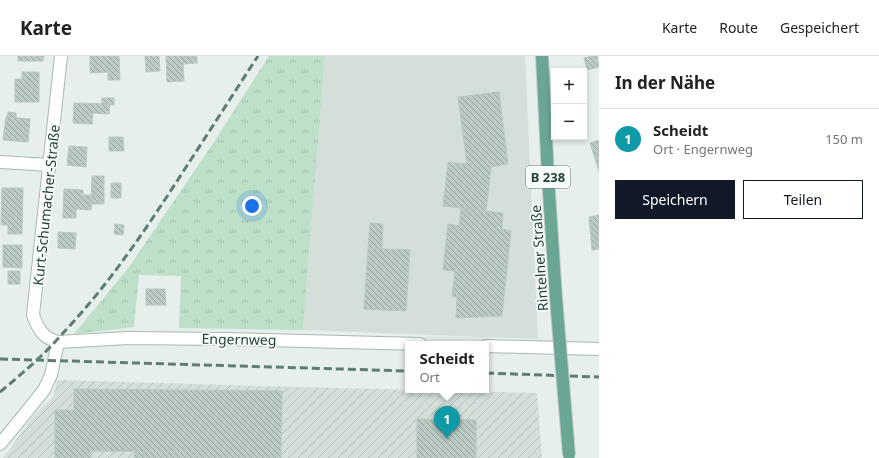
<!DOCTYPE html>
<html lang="de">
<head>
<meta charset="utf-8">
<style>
	:root { --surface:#fff; --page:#f6f6f6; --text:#222; --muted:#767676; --line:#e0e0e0; --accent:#111827 }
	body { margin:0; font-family:"Noto Sans",sans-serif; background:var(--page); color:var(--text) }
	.controls { position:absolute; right:12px; top:12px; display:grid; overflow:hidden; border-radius:0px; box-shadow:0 2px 6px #0003 }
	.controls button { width:36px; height:36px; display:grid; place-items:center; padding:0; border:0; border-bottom:1px solid var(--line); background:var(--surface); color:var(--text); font:20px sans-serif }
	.you { position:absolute; left:252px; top:150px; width:14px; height:14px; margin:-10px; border:3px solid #fff; border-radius:50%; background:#1a73e8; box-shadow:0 0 0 6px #1a73e833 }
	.badge { display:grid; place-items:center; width:26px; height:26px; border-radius:50%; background:var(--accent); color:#fff; font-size:13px; font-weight:700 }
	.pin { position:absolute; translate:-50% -33px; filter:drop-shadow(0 1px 2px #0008) }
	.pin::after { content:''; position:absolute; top:21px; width:14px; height:12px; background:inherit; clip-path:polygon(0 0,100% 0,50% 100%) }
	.popup { position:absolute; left:405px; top:285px; width:84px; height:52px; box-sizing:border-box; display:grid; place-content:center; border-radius:0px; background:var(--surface); filter:drop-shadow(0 1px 3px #0005); font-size:13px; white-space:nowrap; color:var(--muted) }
	.popup b { font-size:15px; color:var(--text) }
	.popup::after { content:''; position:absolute; left:50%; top:100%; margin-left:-8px; border:8px solid transparent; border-top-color:var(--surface) }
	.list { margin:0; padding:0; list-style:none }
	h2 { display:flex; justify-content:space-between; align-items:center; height:52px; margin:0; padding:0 16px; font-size:17px }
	h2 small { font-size:13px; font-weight:400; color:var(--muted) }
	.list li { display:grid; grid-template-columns:26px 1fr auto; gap:12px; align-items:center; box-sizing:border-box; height:60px; padding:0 16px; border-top:1px solid var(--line) }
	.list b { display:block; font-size:15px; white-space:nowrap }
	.list p { margin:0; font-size:13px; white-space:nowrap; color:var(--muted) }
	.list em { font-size:13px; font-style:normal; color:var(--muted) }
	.actions { display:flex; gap:8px; padding:12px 16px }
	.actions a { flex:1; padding:9px 0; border:1px solid var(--accent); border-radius:0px; text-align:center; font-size:14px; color:var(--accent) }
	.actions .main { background:var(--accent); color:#fff }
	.map { position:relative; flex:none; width:599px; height:402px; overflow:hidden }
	header { display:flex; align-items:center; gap:24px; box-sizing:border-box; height:56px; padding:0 20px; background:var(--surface); border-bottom:1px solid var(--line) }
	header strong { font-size:19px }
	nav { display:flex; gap:22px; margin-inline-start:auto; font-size:14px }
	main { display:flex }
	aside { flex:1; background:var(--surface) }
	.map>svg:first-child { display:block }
</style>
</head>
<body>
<header>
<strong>Karte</strong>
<nav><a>Karte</a><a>Route</a><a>Gespeichert</a></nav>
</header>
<main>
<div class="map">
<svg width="599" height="402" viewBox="0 0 599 402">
	<defs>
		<pattern id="industrial-furrows" width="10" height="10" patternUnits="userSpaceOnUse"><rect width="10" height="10" fill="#d4dfda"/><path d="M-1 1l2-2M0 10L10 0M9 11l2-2" fill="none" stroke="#b6c1bc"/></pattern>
		<pattern id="grass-tufts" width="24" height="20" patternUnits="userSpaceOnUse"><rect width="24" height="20" fill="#bfe0c8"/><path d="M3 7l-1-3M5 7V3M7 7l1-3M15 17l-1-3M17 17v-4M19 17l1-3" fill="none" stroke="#a4c1ad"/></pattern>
		<pattern id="building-back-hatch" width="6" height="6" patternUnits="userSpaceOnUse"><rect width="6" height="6" fill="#bbcac4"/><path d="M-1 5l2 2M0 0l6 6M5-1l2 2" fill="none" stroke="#98a6a0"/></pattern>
	</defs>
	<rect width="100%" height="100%" fill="#e6efeb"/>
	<!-- built -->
	<path fill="#d4dfda" d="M 325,0 L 525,0 L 538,283 L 303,274 Z"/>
	<!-- industrial -->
	<path fill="url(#industrial-furrows)" d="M 57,324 L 300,331 L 537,337 L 542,402 L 3,402 L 34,359 L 53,341 Z"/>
	<!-- grass -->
	<path fill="url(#grass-tufts)" d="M 269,0 L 325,0 L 303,274 L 179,272 L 181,220 L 139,219 L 134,271 L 74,278 L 129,211 L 212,89 Z"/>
	<!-- building -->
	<path fill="url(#building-back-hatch)" stroke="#b8c9c2" d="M 18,0 L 44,0 L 43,5 L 18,5 Z
		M 90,0 L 119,0 L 120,24 L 108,24 L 108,16 L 90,17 Z
		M 145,0 L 159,0 L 160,15 L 146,16 Z
		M 166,0 L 197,0 L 197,7 L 183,8 L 184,25 L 167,26 Z
		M 593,0 L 597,0 L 599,11 L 587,14 L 584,2 Z
		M 22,16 L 39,16 L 39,46 L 15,46 L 15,23 L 22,23 Z
		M 499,36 L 508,108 L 491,111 L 486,155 L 443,150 L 448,106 L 467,108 L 458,41 Z
		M 102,42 L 114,42 L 114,49 L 102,48 Z
		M 74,47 L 110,48 L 109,58 L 93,57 L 92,68 L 73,67 Z
		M 8,56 L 16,57 L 16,62 L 7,61 Z
		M 6,61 L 30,63 L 28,86 L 3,84 Z
		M 109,81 L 123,81 L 124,95 L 109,95 Z
		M 599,84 L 599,115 L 590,87 Z
		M 69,90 L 87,91 L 86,111 L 67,109 Z
		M 92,120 L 104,120 L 104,148 L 91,148 Z
		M 111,127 L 121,127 L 121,142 L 111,142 Z
		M 2,132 L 23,132 L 22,178 L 8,178 L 8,169 L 1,169 Z
		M 64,133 L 83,134 L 83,139 L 92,139 L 91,154 L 76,153 L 76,162 L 63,162 Z
		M 461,152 L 503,157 L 502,173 L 511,175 L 502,260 L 456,262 L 457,241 L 452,240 L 455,215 L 443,214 L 448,168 L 459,170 Z
		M 599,159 L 599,193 L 592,194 L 589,161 Z
		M 370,167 L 383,168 L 382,193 L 368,192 Z
		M 115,168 L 124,169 L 123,179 L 114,178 Z
		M 58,176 L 76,177 L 75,193 L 58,192 Z
		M 3,189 L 22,189 L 22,212 L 3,211 Z
		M 368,192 L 410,194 L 406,255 L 364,253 Z
		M 8,215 L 20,215 L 20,228 L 8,228 Z
		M 146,233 L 165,233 L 166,249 L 146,249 Z
		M 74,333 L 282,335 L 281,402 L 195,402 L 196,396 L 91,395 L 91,402 L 55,402 L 55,354 L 74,354 Z
		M 417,363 L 476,364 L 476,402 L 417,402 Z
		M 135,396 L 196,396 L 195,402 L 134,402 Z"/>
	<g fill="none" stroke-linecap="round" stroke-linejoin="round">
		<!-- minor casing -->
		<g stroke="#a8b8b2" stroke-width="14">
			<path id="minor" d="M 61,0 L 33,259 C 38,273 43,282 58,286 L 128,282 L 225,283 L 420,288
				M 0,106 L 50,109
				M 486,290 L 599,293
				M 0,388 L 15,370 L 44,334 L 51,319 L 58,286"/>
		</g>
		<!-- primary casing -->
		<g stroke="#c2cac8" stroke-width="14">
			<path id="primary" d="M 542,0 L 548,121 L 556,242"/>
		</g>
		<!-- minor -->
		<use href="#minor" stroke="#fff" stroke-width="12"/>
		<!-- primary -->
		<use href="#primary" stroke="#6aa596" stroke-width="12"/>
		<!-- rail -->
		<path stroke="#5f7d75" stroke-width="3" stroke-dasharray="8 4" stroke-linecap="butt" d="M 0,303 L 408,315
			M 486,317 L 599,321
			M 0,336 C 23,317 45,298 64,276 C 113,224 152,164 190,105 C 213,70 235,35 258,0"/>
		<!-- primary-bridge casing -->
		<g stroke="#c2cac8" stroke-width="14" stroke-linecap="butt">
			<path id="primary-bridge" d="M 556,242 L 569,399"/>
		</g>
		<!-- primary-bridge -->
		<use href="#primary-bridge" stroke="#6aa596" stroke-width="12"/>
	</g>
	<g text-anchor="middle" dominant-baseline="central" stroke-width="3.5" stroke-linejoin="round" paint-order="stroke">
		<!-- shield labels -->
		<rect fill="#f7fbf9" stroke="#637a73" stroke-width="1" x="526" y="110" width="44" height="22" rx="3"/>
		<g font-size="13" font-weight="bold" fill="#24423a">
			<text x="548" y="121">B 238</text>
		</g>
		<!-- street labels -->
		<g font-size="14" fill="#24423a" stroke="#f7fbf9">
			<text transform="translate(46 149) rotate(-84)">Kurt-Schumacher-Straße</text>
			<text transform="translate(539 202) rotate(-94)">Rintelner Straße</text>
			<text transform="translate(239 283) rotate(1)">Engernweg</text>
		</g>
	</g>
</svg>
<div class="controls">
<button>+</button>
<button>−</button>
</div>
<div class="you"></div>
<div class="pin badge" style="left:447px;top:383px;background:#0f9aa8">1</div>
<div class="popup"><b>Scheidt</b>Ort</div>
</div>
<aside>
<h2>In der Nähe<small></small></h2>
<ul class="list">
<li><span class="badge" style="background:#0f9aa8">1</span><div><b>Scheidt</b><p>Ort · Engernweg</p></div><em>150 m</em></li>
</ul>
<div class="actions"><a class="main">Speichern</a><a>Teilen</a></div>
</aside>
</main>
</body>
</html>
